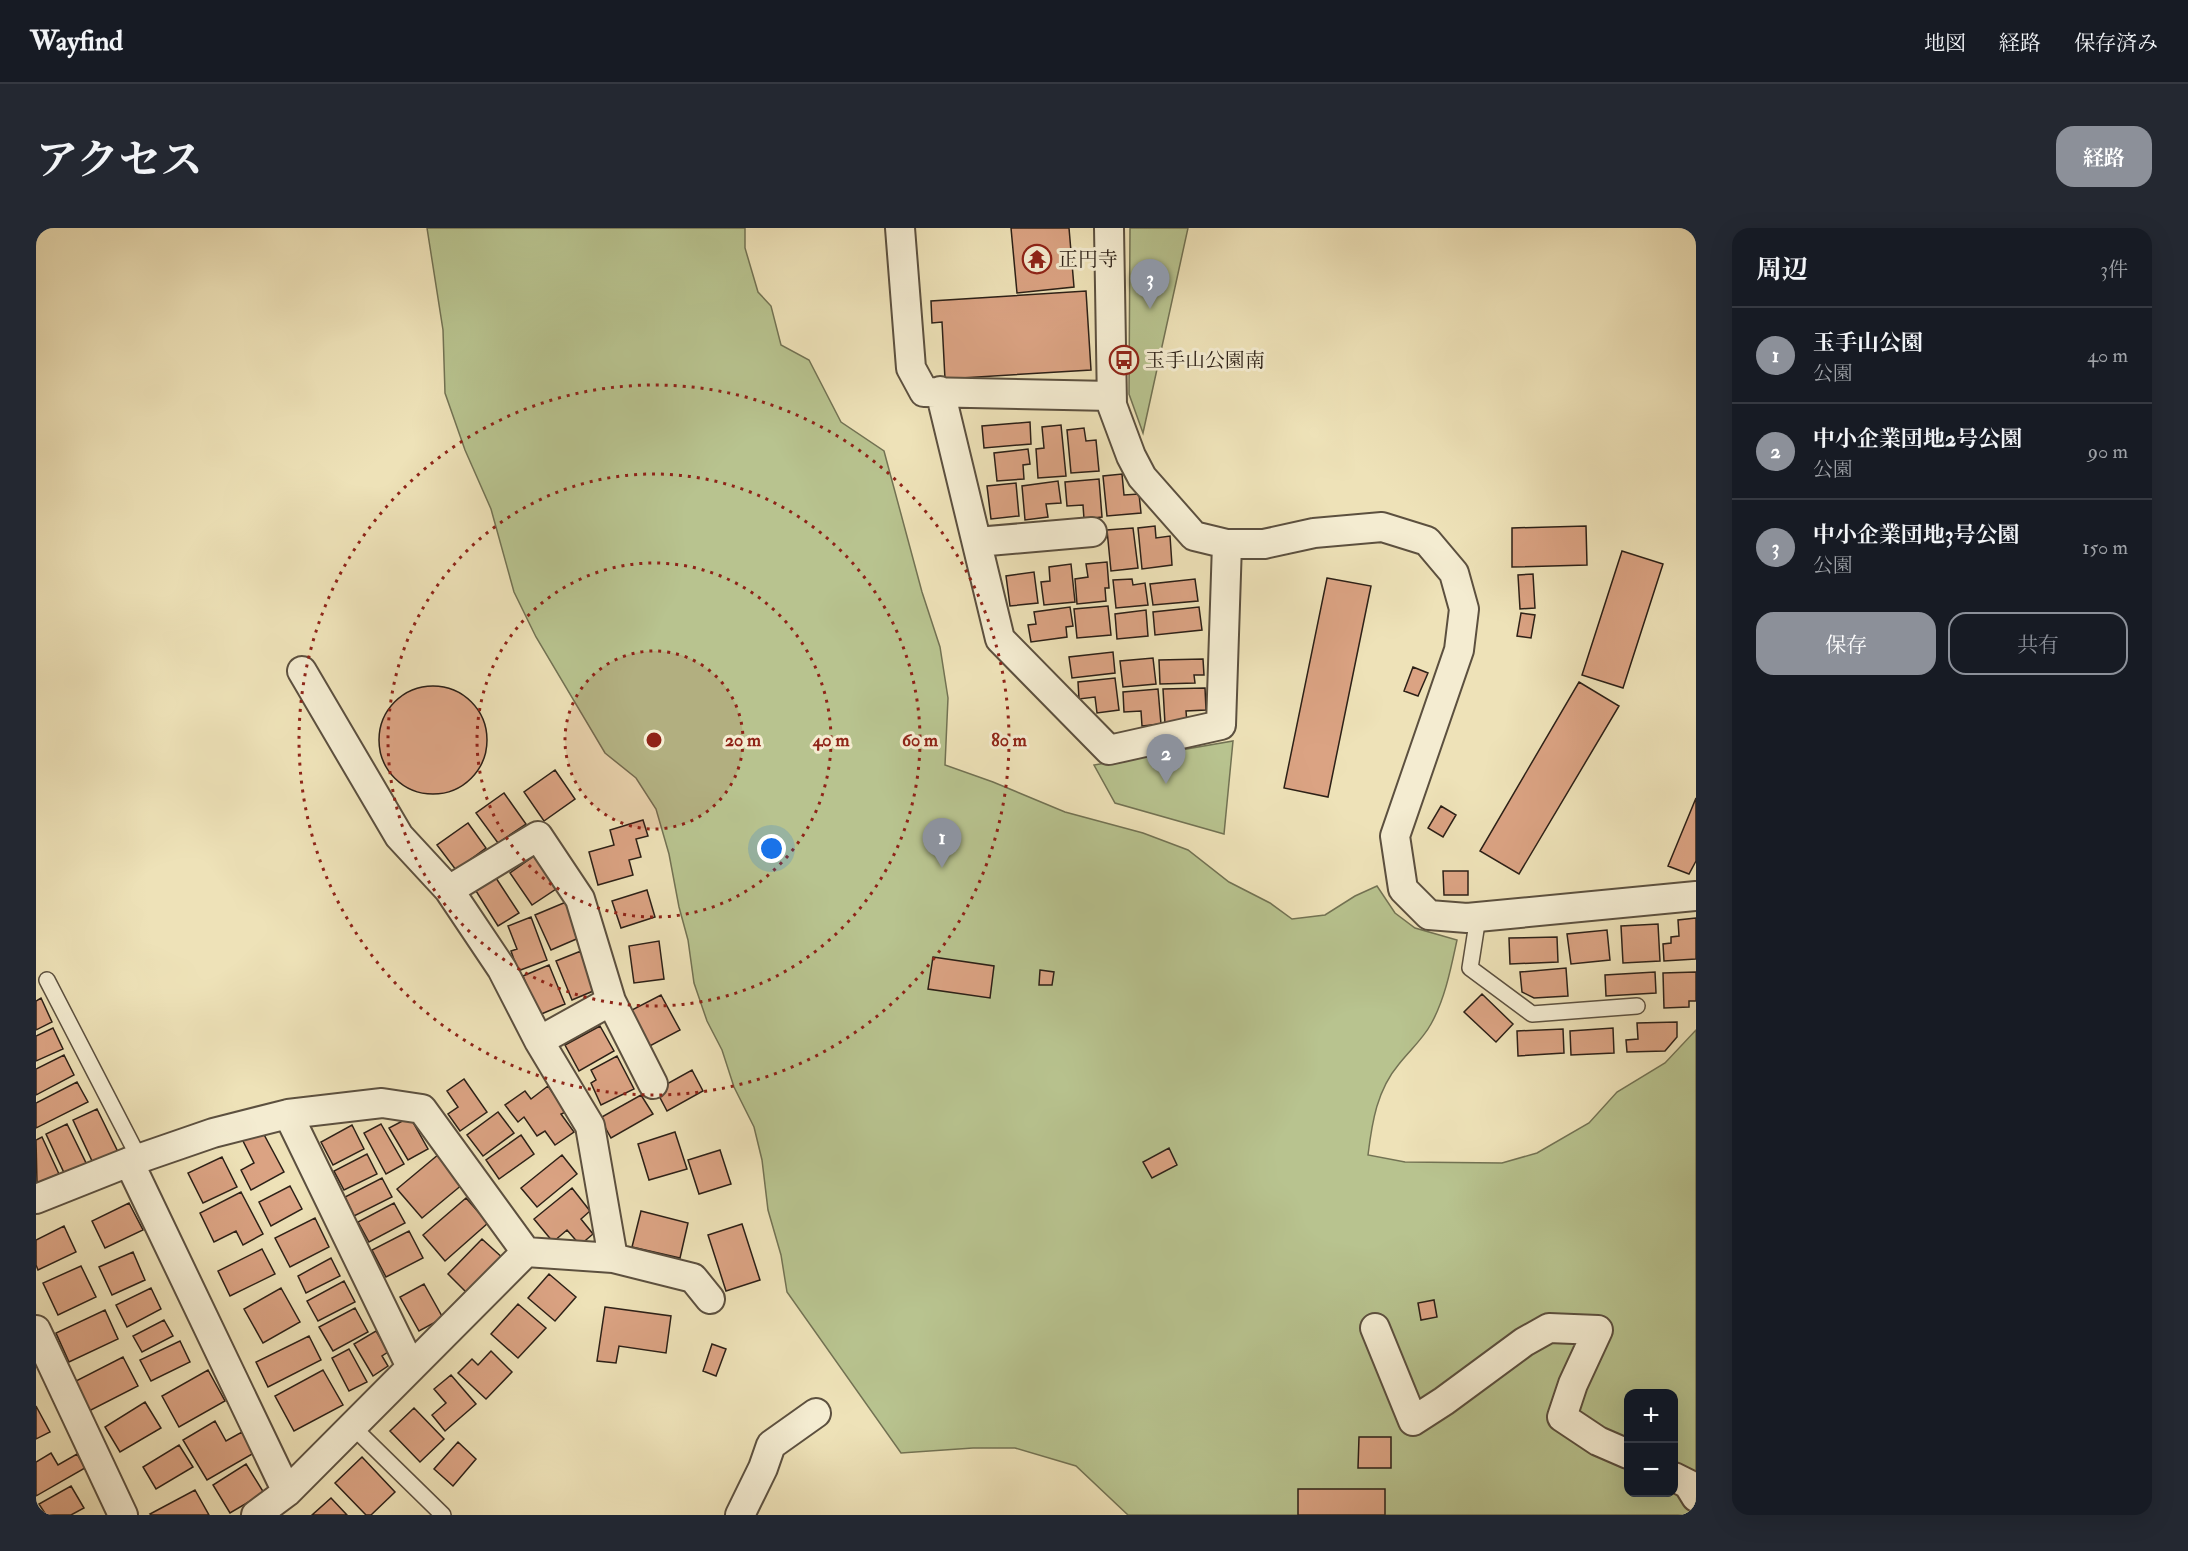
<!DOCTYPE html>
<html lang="ja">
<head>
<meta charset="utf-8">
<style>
	:root { --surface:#171b24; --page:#242831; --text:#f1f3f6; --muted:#9ea1a6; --line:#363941; --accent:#8c9099 }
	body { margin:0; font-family:"IM FELL Double Pica","Noto Serif JP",serif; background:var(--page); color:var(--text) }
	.controls { position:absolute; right:18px; bottom:18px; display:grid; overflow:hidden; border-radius:12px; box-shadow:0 6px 24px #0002 }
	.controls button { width:54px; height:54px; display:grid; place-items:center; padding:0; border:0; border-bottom:2px solid var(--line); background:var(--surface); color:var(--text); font:30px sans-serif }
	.you { position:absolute; left:736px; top:621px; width:21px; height:21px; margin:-15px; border:4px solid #fff; border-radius:50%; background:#1a73e8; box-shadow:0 0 0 9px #1a73e833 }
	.badge { display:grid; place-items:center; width:39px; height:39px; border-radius:50%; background:var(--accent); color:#fff; font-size:20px; font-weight:700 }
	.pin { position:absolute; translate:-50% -50px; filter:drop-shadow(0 2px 3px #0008) }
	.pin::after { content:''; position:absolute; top:32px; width:21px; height:18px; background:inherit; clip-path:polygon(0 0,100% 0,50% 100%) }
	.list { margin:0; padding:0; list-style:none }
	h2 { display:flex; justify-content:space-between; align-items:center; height:78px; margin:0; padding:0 24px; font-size:26px }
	h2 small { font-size:20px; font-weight:400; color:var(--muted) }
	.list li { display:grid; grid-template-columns:39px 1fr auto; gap:18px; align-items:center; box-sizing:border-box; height:96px; padding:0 24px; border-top:2px solid var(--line) }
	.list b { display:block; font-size:22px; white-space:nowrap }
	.list p { margin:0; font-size:20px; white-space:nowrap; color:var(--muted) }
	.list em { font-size:20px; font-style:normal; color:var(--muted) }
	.actions { display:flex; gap:12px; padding:18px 24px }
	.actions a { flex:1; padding:14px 0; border:2px solid var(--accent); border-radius:18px; text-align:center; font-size:21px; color:var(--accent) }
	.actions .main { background:var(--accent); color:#fff }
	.map { position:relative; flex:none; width:1660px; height:1287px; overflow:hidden; border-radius:18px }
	header { display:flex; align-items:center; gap:36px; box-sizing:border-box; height:84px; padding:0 30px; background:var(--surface); border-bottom:2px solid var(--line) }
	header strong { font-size:28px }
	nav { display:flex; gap:33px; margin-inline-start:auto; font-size:21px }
	.intro { display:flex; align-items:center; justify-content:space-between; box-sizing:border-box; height:144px; padding:0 36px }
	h1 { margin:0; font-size:42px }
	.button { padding:15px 27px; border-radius:18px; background:var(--accent); color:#fff; font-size:21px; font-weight:700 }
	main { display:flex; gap:36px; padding:0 36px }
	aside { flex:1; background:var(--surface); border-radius:18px; box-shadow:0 6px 24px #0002 }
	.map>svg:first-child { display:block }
</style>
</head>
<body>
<header>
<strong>Wayfind</strong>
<nav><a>地図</a><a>経路</a><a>保存済み</a></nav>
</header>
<div class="intro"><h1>アクセス</h1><a class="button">経路</a></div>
<main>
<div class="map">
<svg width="1660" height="1287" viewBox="0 0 1660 1287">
	<rect width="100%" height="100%" fill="#eee2b8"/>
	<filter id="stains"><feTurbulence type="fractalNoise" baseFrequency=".00333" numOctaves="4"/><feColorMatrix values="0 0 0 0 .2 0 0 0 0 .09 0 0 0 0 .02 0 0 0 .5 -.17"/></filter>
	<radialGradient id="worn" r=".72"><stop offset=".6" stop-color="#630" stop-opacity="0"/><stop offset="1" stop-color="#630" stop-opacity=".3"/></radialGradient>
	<!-- green -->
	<path fill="#b8c38f" stroke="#727253" stroke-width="1.5" fill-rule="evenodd" d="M 391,0 L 709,0 L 709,20 L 722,64 L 735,78 L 745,117 L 773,132 L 805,194 L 848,223 L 886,364 L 904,419 L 912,470 L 909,537 L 957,554 L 1029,584 L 1107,605 L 1152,622 L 1193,654 L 1234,675 L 1256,691 L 1289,687 L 1319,668 L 1341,658 L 1359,685 L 1379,700 L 1421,712 C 1415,740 1409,771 1395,796 C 1387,811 1373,823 1363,836 C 1341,862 1336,894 1332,927 L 1369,934 L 1466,935 L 1501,925 L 1553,895 L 1581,864 L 1629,835 L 1660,802 L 1660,1287 L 1092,1287 L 1040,1238 L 979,1220 L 937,1220 L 865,1225 L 751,1064 L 745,1027 L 732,982 L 726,932 L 718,899 L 698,859 L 686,822 L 671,793 L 658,755 L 652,712 L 643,679 L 633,626 L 620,581 L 600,550 L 569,525 L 500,409 L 478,364 L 455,281 L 429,222 L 409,165 L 407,102 ZM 1592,1166 L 1638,1166 L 1638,1264 L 1592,1264 Z
		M 1094,0 L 1152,0 L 1107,205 L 1093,166 Z
		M 1197,513 L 1188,606 L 1079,575 L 1058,537 Z"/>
	<!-- building -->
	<path fill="#dba383" stroke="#2c2017" stroke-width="1.5" d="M 975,0 L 1033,0 L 1038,59 L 981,65 Z
		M 1050,63 L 1055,142 L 909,151 L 906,94 L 896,95 L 895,73 Z
		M 994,194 L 995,216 L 948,220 L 946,198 Z
		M 1025,197 L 1030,248 L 1002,250 L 1000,221 L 1008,220 L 1006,199 Z
		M 1048,200 L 1050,213 L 1060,212 L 1063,243 L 1035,245 L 1031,202 Z
		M 992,221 L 994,236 L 987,237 L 988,251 L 961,253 L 958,225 Z
		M 1086,246 L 1088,267 L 1103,266 L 1105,285 L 1071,288 L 1067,248 Z
		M 1063,251 L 1066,289 L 1048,291 L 1047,277 L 1031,278 L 1029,254 Z
		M 1022,253 L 1025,275 L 1010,276 L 1012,289 L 989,292 L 986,258 Z
		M 980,255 L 983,288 L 955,291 L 951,258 Z
		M 1119,298 L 1120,310 L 1134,308 L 1136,337 L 1106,341 L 1102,300 Z
		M 1550,298 L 1551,337 L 1476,339 L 1476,300 Z
		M 1097,300 L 1102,340 L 1075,343 L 1071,302 Z
		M 1586,323 L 1627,336 L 1587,460 L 1546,447 Z
		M 1071,334 L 1073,360 L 1069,360 L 1070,373 L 1041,376 L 1039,351 L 1052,349 L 1050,336 Z
		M 1035,336 L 1039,374 L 1008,377 L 1005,354 L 1014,353 L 1013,339 Z
		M 998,344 L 1002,375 L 974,378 L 970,348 Z
		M 1497,346 L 1499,380 L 1484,381 L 1482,347 Z
		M 1291,350 L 1335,358 L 1292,569 L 1248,560 Z
		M 1096,351 L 1097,357 L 1109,355 L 1112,377 L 1080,380 L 1077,352 Z
		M 1159,351 L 1162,373 L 1117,377 L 1114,356 Z
		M 1072,378 L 1075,407 L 1041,410 L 1038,381 Z
		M 1034,379 L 1037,398 L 1030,399 L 1031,409 L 995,414 L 992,397 L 1000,396 L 998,384 Z
		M 1163,379 L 1166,402 L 1119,407 L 1117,384 Z
		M 1110,382 L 1112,408 L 1081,411 L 1079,386 Z
		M 1485,385 L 1499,387 L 1495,410 L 1481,408 Z
		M 1077,424 L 1079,445 L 1036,450 L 1033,429 Z
		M 1117,430 L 1120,456 L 1087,459 L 1084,433 Z
		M 1167,431 L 1168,447 L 1158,447 L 1159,455 L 1124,456 L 1123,432 Z
		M 1377,439 L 1392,445 L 1382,468 L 1368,463 Z
		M 1079,450 L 1083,482 L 1061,485 L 1059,469 L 1043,471 L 1042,454 Z
		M 1543,454 L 1583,478 L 1483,646 L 1444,623 Z
		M343 512a54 54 0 1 1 108 0a54 54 0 1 1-108 0Z
		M 1169,460 L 1170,482 L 1150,483 L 1151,495 L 1129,496 L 1127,461 Z
		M 1122,461 L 1125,496 L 1106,498 L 1105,483 L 1088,484 L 1087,464 Z
		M 519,542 L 539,571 L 508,593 L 488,564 Z
		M 468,565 L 490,596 L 462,615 L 440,585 Z
		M 1660,570 L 1660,633 L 1653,646 L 1632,638 Z
		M 1405,578 L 1420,587 L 1407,609 L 1392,600 Z
		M 607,592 L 612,608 L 600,611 L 605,629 L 593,632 L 597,647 L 562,657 L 553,624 L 578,617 L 574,602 Z
		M 432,595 L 450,620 L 420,642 L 401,617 Z
		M 498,628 L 520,661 L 496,677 L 474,645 Z
		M 1407,643 L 1432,643 L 1432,667 L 1408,667 Z
		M 460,650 L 483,685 L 462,698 L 440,663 Z
		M 611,662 L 619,689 L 585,700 L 576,673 Z
		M 530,674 L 545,709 L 515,722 L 499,687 Z
		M 495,689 L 511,732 L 482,743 L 475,723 L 481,721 L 472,698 Z
		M 1660,690 L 1660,731 L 1628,733 L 1627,716 L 1635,715 L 1635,709 L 1643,708 L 1642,692 Z
		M 1622,696 L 1624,733 L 1587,735 L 1585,698 Z
		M 1571,702 L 1574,732 L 1535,736 L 1531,706 Z
		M 1521,709 L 1522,734 L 1474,736 L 1473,710 Z
		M 623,713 L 628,751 L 598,755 L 593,718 Z
		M 545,723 L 562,761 L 536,772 L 520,733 Z
		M 897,729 L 958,738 L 954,770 L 892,761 Z
		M 513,737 L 529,776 L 503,787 L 487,748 Z
		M 1530,740 L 1532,768 L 1498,770 L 1486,764 L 1484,744 Z
		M 1004,742 L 1018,744 L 1016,757 L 1003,757 Z
		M 1619,744 L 1620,765 L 1570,768 L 1569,747 Z
		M 1660,744 L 1660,773 L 1653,773 L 1653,779 L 1628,780 L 1627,745 Z
		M 1446,766 L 1477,796 L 1460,814 L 1428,784 Z
		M 625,767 L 644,802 L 610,820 L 592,784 Z
		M 5,770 L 16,794 L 0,802 L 0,773 Z
		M 1641,794 L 1641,809 L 1629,823 L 1591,824 L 1590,812 L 1602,811 L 1601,795 Z
		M 564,798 L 578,823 L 543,843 L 529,817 Z
		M 17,800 L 27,821 L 0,833 L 0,808 Z
		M 1577,800 L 1578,825 L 1535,827 L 1534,803 Z
		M 1527,801 L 1528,825 L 1482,828 L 1481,803 Z
		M 28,827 L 38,847 L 0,867 L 0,841 Z
		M 581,828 L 598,861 L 565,877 L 555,855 L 560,852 L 555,842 Z
		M 656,842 L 667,863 L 631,883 L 620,862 Z
		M 428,851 L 451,884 L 424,903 L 412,886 L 422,879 L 411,863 Z
		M 41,854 L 52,874 L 0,900 L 0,875 Z
		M 512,858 L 530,884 L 525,886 L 538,904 L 519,917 L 509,903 L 501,908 L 488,889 L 482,894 L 469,877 L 489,863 L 495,871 Z
		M 605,867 L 617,886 L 575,910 L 564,890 Z
		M 61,881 L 82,924 L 57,935 L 37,892 Z
		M 462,884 L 478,905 L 447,928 L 431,907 Z
		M 374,889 L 392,921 L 372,932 L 353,900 Z
		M 31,896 L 52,939 L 30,949 L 10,906 Z
		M 345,896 L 368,936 L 350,946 L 328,905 Z
		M 316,897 L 328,921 L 297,937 L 285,914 Z
		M 225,901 L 248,944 L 215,962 L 205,942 L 218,935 L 206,911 Z
		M 639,904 L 651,941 L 613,952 L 602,916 Z
		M 485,907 L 498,926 L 463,951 L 450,932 Z
		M 6,909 L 23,946 L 1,955 L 0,912 Z
		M 1133,920 L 1141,937 L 1116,950 L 1107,934 Z
		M 684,922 L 695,956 L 663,966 L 652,932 Z
		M 331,926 L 341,946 L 308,962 L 298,943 Z
		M 403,926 L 427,956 L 386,990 L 361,961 Z
		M 526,927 L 541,946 L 501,979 L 485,960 Z
		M 186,929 L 201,959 L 167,975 L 152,945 Z
		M 346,950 L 356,969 L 318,988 L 309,969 Z
		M 254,958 L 266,981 L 235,998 L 223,974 Z
		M 536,960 L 554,983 L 545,991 L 557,1006 L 544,1017 L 531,1002 L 517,1014 L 498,991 Z
		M 205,964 L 227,1006 L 207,1017 L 200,1003 L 178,1014 L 164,985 Z
		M 430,970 L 452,995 L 409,1033 L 387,1007 Z
		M 93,975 L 107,1002 L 69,1020 L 56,993 Z
		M 358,975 L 369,995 L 333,1014 L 322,994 Z
		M 605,983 L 652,995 L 644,1030 L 596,1019 Z
		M 279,990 L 293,1019 L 254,1039 L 239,1010 Z
		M 706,996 L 724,1052 L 690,1063 L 672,1007 Z
		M 28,998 L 40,1024 L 2,1042 L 0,1037 L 0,1012 Z
		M 373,1003 L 387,1030 L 350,1049 L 336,1022 Z
		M 446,1011 L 469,1032 L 434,1068 L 412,1046 Z
		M 226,1021 L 239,1046 L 194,1068 L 182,1043 Z
		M 97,1024 L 109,1052 L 76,1067 L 63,1039 Z
		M 295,1030 L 304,1048 L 270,1065 L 262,1048 Z
		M 45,1038 L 60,1069 L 22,1087 L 7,1055 Z
		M 513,1046 L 540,1069 L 519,1093 L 492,1070 Z
		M 308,1053 L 319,1074 L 282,1093 L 271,1073 Z
		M 388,1056 L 407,1090 L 383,1103 L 364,1069 Z
		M 115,1060 L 125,1081 L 91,1099 L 80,1077 Z
		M 245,1060 L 264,1094 L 227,1115 L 208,1081 Z
		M 1398,1072 L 1401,1089 L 1385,1092 L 1382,1075 Z
		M 482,1076 L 510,1100 L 482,1130 L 455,1106 Z
		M 569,1079 L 635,1088 L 630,1125 L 583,1118 L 580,1135 L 561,1133 Z
		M 319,1080 L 332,1104 L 297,1123 L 283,1099 Z
		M 69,1082 L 82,1111 L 33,1134 L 20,1105 Z
		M 128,1092 L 137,1108 L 106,1124 L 97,1108 Z
		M 340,1103 L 352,1124 L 346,1128 L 352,1138 L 337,1148 L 318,1116 Z
		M 273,1108 L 285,1132 L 232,1159 L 220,1134 Z
		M 144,1113 L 154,1134 L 115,1153 L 104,1132 Z
		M 676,1116 L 690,1121 L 680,1148 L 667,1143 Z
		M 313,1121 L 331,1154 L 313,1163 L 296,1130 Z
		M 455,1123 L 476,1144 L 450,1171 L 422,1145 L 436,1131 L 442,1137 Z
		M 87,1129 L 102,1158 L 53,1183 L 38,1154 Z
		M 172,1142 L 189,1173 L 143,1199 L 126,1168 Z
		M 287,1142 L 307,1177 L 258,1203 L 239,1168 Z
		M 415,1147 L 440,1176 L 409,1203 L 396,1187 L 410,1175 L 398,1161 Z
		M 109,1174 L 125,1200 L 84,1224 L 69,1199 Z
		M 0,1178 L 14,1204 L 0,1211 Z
		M 378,1180 L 408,1211 L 384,1234 L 354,1203 Z
		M 179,1193 L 190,1213 L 206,1204 L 218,1225 L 171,1252 L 147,1212 Z
		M 1323,1209 L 1355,1209 L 1355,1240 L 1322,1240 Z
		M 422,1214 L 440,1231 L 417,1258 L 398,1241 Z
		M 143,1217 L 157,1239 L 120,1261 L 107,1239 Z
		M 15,1225 L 22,1237 L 41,1226 L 49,1240 L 0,1268 L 0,1234 Z
		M 326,1229 L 359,1264 L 335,1287 L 330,1287 L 299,1255 Z
		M 210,1236 L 228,1265 L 194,1285 L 177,1257 Z
		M 35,1258 L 48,1280 L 35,1287 L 10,1287 L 3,1276 Z
		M 1262,1261 L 1349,1261 L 1349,1287 L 1262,1287 Z
		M 159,1262 L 173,1287 L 115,1287 L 114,1286 Z
		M 295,1270 L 311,1287 L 276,1287 Z"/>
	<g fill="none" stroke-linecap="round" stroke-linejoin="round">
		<!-- service casing -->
		<g stroke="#5c503f" stroke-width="18">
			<path id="service" d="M 1442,689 L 1434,740 L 1496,786 L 1601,778
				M 11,752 L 103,930
				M 316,1198 L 407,1287"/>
		</g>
		<!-- minor casing -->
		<g stroke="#5c503f" stroke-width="32">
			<path id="minor" d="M 864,0 L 875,140 L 888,164 L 1075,168
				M 1073,0 L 1076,177 L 1095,228 L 1106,249 L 1158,308 L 1191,316 L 1228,316 L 1278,305 L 1346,299 L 1391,313 L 1418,345 L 1428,381 L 1423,422 L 1359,608 L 1367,661 L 1393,687 L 1431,690 L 1660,668
				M 904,163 L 964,411 L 1073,522 L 1185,497 L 1191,316
				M 941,314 L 1056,304
				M 266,443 L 363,608 L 413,662 L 466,741 L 503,813 L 554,898 L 577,1030
				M 413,662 L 502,608 L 544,671 L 575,773 L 617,856
				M 503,813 L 575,773
				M 252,886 L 375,1139
				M 93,934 L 251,1264
				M 0,971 L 93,934 L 177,905 L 252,886 L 346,875 L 386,881 L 490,1024
				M 1339,1100 L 1377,1193 L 1408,1173 L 1488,1114 L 1513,1100 L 1562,1102 L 1537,1156 L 1526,1189 L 1562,1213 L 1592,1226
				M 0,1102 L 87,1287
				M 1638,1249 L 1652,1256 L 1660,1269
				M 220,1287 L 251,1264 L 490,1024 L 577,1030 L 657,1050 L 674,1071
				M 704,1287 L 727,1240 L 735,1217 L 780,1185"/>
		</g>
		<!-- service -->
		<use href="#service" stroke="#f4ecd1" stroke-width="15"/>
		<!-- minor -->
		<use href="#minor" stroke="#f4ecd1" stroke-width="28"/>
	</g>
	<!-- distance rings -->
	<circle cx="618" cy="512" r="89" fill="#8f2418" fill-opacity=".12"/>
	<g fill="none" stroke="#8f2418" stroke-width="3" stroke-dasharray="3 6">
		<circle cx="618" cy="512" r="89"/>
		<circle cx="618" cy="512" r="177"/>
		<circle cx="618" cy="512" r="266"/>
		<circle cx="618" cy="512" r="355"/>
	</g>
	<!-- icons -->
	<defs>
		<g id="temple-ring" transform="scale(1.5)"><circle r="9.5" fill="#f4ecd1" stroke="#8f2418" stroke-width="1.5"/><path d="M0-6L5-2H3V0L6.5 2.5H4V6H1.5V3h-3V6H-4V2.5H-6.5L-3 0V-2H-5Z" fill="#8f2418"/></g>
		<g id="bus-ring" transform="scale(1.5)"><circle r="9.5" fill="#f4ecd1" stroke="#8f2418" stroke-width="1.5"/><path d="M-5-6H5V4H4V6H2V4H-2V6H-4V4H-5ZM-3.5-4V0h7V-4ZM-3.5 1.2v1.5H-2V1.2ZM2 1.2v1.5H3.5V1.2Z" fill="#8f2418"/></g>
	</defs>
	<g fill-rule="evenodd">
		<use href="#temple-ring" x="1001" y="31"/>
		<use href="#bus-ring" x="1088" y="132"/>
	</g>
	<g text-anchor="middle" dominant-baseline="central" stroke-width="6" stroke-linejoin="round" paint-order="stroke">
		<!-- poi labels -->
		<g font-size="20" fill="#2c2017" stroke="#f4ecd1" text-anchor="start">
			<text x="1022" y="31">正円寺</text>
			<text x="1109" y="132">玉手山公園南</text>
		</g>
	</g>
	<circle cx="618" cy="512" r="9" fill="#8f2418" stroke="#f4ecd1" stroke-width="3"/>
	<g font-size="18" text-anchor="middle" font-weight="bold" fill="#8f2418" stroke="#f4ecd1" stroke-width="6" stroke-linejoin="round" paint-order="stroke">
		<text x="707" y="518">20 m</text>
		<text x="795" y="518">40 m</text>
		<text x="884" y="518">60 m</text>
		<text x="973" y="518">80 m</text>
	</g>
	<rect width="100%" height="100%" filter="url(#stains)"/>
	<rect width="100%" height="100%" fill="url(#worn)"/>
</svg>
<div class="controls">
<button>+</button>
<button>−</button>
</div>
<div class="you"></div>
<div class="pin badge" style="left:906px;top:640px">1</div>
<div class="pin badge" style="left:1130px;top:556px">2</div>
<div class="pin badge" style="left:1114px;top:81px">3</div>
</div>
<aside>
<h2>周辺<small>3件</small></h2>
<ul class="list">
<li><span class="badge">1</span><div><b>玉手山公園</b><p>公園</p></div><em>40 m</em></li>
<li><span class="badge">2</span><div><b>中小企業団地2号公園</b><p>公園</p></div><em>90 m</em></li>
<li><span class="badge">3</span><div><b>中小企業団地3号公園</b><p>公園</p></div><em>150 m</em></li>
</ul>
<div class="actions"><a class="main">保存</a><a>共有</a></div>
</aside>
</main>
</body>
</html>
